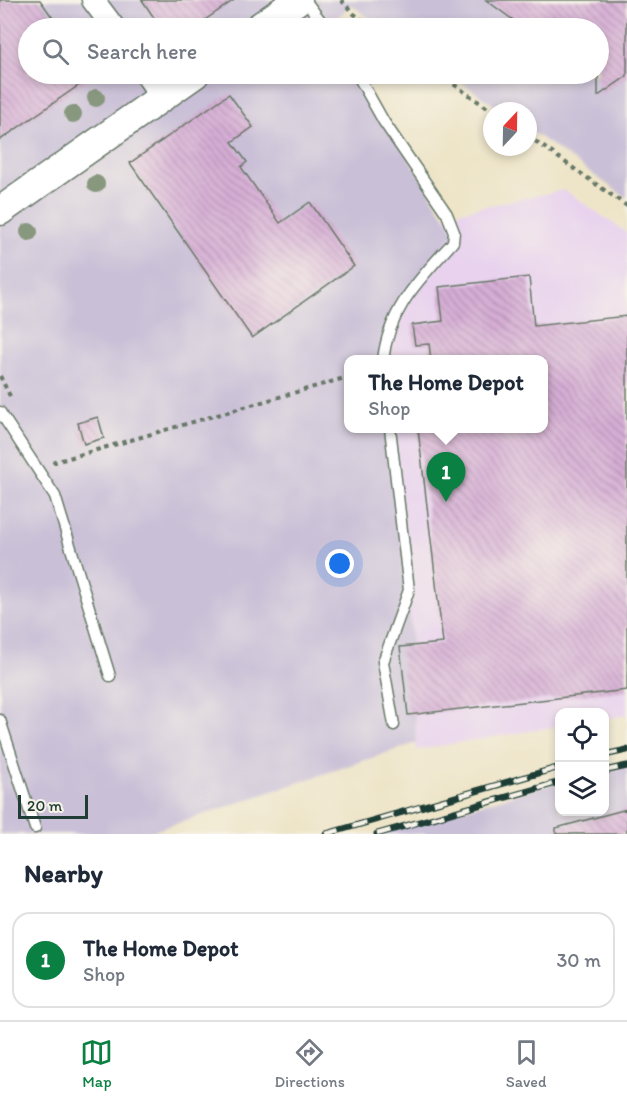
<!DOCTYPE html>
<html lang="en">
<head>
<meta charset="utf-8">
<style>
	:root { --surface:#fff; --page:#f6f6f7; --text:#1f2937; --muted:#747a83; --line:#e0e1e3; --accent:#0b8043 }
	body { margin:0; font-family:Itim,sans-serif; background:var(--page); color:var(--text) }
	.controls { position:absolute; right:18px; bottom:18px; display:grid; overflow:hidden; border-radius:12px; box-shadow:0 3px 9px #0003 }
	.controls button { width:54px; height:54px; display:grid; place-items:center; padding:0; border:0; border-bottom:2px solid var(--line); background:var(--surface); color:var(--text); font:30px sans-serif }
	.compass { position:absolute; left:483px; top:102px; width:54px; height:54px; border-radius:50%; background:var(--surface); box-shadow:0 3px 9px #0003; rotate:22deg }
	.scale { position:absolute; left:18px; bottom:15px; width:70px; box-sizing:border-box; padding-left:6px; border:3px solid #1f3d34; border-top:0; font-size:16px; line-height:21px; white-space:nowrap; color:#1f3d34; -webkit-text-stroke:4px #f7f3e8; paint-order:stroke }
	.you { position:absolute; left:340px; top:564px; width:21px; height:21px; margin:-15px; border:4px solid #fff; border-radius:50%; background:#1a73e8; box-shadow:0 0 0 9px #1a73e833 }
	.badge { display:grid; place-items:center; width:39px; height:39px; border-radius:50%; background:var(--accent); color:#fff; font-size:20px; font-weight:700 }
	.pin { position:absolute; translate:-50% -50px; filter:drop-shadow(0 2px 3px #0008) }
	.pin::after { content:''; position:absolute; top:32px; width:21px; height:18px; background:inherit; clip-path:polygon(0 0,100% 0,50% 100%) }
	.popup { position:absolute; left:344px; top:355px; width:204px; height:78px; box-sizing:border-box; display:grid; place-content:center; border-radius:12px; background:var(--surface); filter:drop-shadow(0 2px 4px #0005); font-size:20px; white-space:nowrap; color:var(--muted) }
	.popup b { font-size:22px; color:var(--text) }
	.popup::after { content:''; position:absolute; left:50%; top:100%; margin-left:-12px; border:12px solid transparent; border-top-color:var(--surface) }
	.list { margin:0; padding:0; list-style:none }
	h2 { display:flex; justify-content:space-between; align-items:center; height:78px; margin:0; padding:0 24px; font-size:26px }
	h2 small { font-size:20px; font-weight:400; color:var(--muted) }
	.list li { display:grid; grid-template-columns:39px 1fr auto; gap:18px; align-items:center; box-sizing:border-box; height:96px; margin:0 12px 12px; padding:0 12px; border:2px solid var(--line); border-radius:18px }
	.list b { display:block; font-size:22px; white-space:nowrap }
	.list p { margin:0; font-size:20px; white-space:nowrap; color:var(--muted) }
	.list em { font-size:20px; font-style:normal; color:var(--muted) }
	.icon { flex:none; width:33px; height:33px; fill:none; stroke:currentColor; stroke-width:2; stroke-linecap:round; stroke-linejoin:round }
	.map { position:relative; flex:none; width:627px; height:834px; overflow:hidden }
	.search { position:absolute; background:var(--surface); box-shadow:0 3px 9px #0003; left:18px; right:18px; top:18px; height:66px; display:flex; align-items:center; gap:15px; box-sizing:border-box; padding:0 21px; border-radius:33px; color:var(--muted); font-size:22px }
	.sheet { height:186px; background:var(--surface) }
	nav { display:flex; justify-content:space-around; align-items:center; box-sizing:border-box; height:84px; border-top:2px solid var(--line); background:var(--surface); font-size:16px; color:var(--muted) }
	nav a { display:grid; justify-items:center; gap:3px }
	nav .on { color:var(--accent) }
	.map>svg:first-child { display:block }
</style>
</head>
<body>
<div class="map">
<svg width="627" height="834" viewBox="0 0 627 834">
	<defs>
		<pattern id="building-back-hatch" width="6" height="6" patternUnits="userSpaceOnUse" patternTransform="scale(1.5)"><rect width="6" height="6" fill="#d7aed6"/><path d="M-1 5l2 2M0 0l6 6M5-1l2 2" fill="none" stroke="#ae8fae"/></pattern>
	</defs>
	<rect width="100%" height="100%" fill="#f7f3e8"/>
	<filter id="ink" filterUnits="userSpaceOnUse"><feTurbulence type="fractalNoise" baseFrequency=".0167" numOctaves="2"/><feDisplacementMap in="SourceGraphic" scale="12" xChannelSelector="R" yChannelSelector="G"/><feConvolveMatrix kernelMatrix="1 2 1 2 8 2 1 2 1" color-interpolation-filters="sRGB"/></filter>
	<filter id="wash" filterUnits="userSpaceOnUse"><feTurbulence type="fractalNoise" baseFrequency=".008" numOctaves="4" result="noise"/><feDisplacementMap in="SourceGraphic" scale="24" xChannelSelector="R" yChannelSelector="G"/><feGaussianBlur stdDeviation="1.35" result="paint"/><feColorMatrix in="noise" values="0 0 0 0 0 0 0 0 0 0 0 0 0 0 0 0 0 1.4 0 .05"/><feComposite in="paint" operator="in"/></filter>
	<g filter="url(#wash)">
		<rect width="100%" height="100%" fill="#eee5c9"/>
		<!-- built -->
		<path fill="#e8d2ee" d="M 564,190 L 627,233 L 627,715 L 605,719 L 604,712 L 560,712 L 559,726 L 416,750 L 409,590 L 390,429 L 544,428 L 544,360 L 383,360 L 386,338 L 447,214 Z"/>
		<!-- industrial -->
		<path fill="#c9bfd7" d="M 0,0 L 627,0 L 627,198 L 528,129 L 528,111 L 503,111 L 449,74 L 598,74 L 598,28 L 384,28 L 351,5 L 331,23 L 333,28 L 28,28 L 28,74 L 357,74 L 454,232 L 406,295 L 383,359 L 348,360 L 348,428 L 390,429 L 409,590 L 416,743 L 145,834 L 0,834 Z
			M 627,766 L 627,834 L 377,834 L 559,782 L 560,812 L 604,812 L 605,771 Z"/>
		<g id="blocks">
			<!-- building -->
			<path fill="url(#building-back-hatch)" d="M 0,0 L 40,0 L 60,28 L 28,28 L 28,74 L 95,74 L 0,140 Z
				M 142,0 L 234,0 L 193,28 L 161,28 Z
				M 486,0 L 627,0 L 627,76 L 598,96 L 598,28 L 524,28 Z
				M 229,94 L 253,127 L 232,142 L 247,162 L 241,167 L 280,223 L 310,202 L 354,266 L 252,338 L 130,163 Z
				M 529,277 L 534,326 L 627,316 L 627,690 L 408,715 L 400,647 L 443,643 L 418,429 L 543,429 L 543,360 L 431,360 L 429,344 L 415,345 L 412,325 L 443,321 L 439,287 Z
				M 98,417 L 104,438 L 84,444 L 78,423 Z
				M 627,809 L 627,834 L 556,834 L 556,828 Z"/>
		</g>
	</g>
	<g filter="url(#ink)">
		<use href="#blocks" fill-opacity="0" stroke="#677868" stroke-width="1.5"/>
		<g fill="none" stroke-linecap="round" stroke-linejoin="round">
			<!-- service casing -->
			<g stroke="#677868" stroke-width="13">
				<path id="service" d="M 305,0 L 326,28
					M 357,74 L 384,122 L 447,214 L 454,232 L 453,242 C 420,279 389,308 383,360
					M 0,412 L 55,496 L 110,676
					M 390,428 L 409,590 L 383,662 L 394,725
					M 0,720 L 35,828"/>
			</g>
			<!-- minor casing -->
			<g stroke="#677868" stroke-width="25">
				<path id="minor" d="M 93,0 L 114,28
					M 146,74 L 162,97"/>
			</g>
			<!-- tertiary casing -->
			<g stroke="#677868" stroke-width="31">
				<path id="tertiary" d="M 258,28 L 298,0
					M 0,211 L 195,74"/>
			</g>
			<!-- path -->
			<path stroke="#677868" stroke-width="4" stroke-dasharray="4.5 4.5" stroke-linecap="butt" d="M 341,0 L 354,14 L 375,28
				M 439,74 L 492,111
				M 528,136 L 627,206
				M 0,376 L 12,400
				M 53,460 L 55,462 L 348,377"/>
			<!-- service -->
			<use href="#service" stroke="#fff" stroke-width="10"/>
			<!-- minor -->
			<use href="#minor" stroke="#fff" stroke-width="22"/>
			<!-- tertiary -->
			<use href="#tertiary" stroke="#fff" stroke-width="28"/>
			<!-- rail casing -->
			<g stroke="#1f3d34" stroke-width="7">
				<path id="rail" d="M 604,755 L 627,750
					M 604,771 L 627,766
					M 326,834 L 560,767
					M 377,834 L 560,782"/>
			</g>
			<!-- rail -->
			<use href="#rail" stroke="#f7f3e8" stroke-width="4.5" stroke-dasharray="14" stroke-linecap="butt"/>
		</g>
		<!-- trees -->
		<g fill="#88987f">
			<circle cx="96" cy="98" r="9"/>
			<circle cx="73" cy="114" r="9"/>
			<circle cx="96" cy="184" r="9"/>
			<circle cx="29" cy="232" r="9"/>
		</g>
	</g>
</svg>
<div class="controls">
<button><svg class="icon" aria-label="locate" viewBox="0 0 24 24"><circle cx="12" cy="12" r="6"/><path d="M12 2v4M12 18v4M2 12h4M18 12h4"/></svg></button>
<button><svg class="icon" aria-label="layers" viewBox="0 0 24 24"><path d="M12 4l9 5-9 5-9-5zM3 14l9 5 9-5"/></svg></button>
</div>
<svg class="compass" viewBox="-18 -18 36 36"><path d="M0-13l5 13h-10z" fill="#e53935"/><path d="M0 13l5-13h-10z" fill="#747a83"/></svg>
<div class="scale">20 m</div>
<div class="you"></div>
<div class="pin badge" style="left:446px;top:502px">1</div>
<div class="popup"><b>The Home Depot</b>Shop</div>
<div class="search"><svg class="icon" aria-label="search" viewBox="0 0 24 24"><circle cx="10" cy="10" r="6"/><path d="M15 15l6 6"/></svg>Search here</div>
</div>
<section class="sheet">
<h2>Nearby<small></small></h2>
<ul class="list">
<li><span class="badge">1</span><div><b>The Home Depot</b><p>Shop</p></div><em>30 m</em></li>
</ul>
</section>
<nav>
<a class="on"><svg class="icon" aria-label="map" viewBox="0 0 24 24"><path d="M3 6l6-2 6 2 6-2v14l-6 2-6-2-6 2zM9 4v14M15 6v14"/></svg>Map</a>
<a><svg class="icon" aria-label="directions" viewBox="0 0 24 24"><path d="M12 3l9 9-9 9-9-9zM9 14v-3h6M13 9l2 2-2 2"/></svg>Directions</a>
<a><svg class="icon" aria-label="saved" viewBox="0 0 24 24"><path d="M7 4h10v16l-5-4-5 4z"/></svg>Saved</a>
</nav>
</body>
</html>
